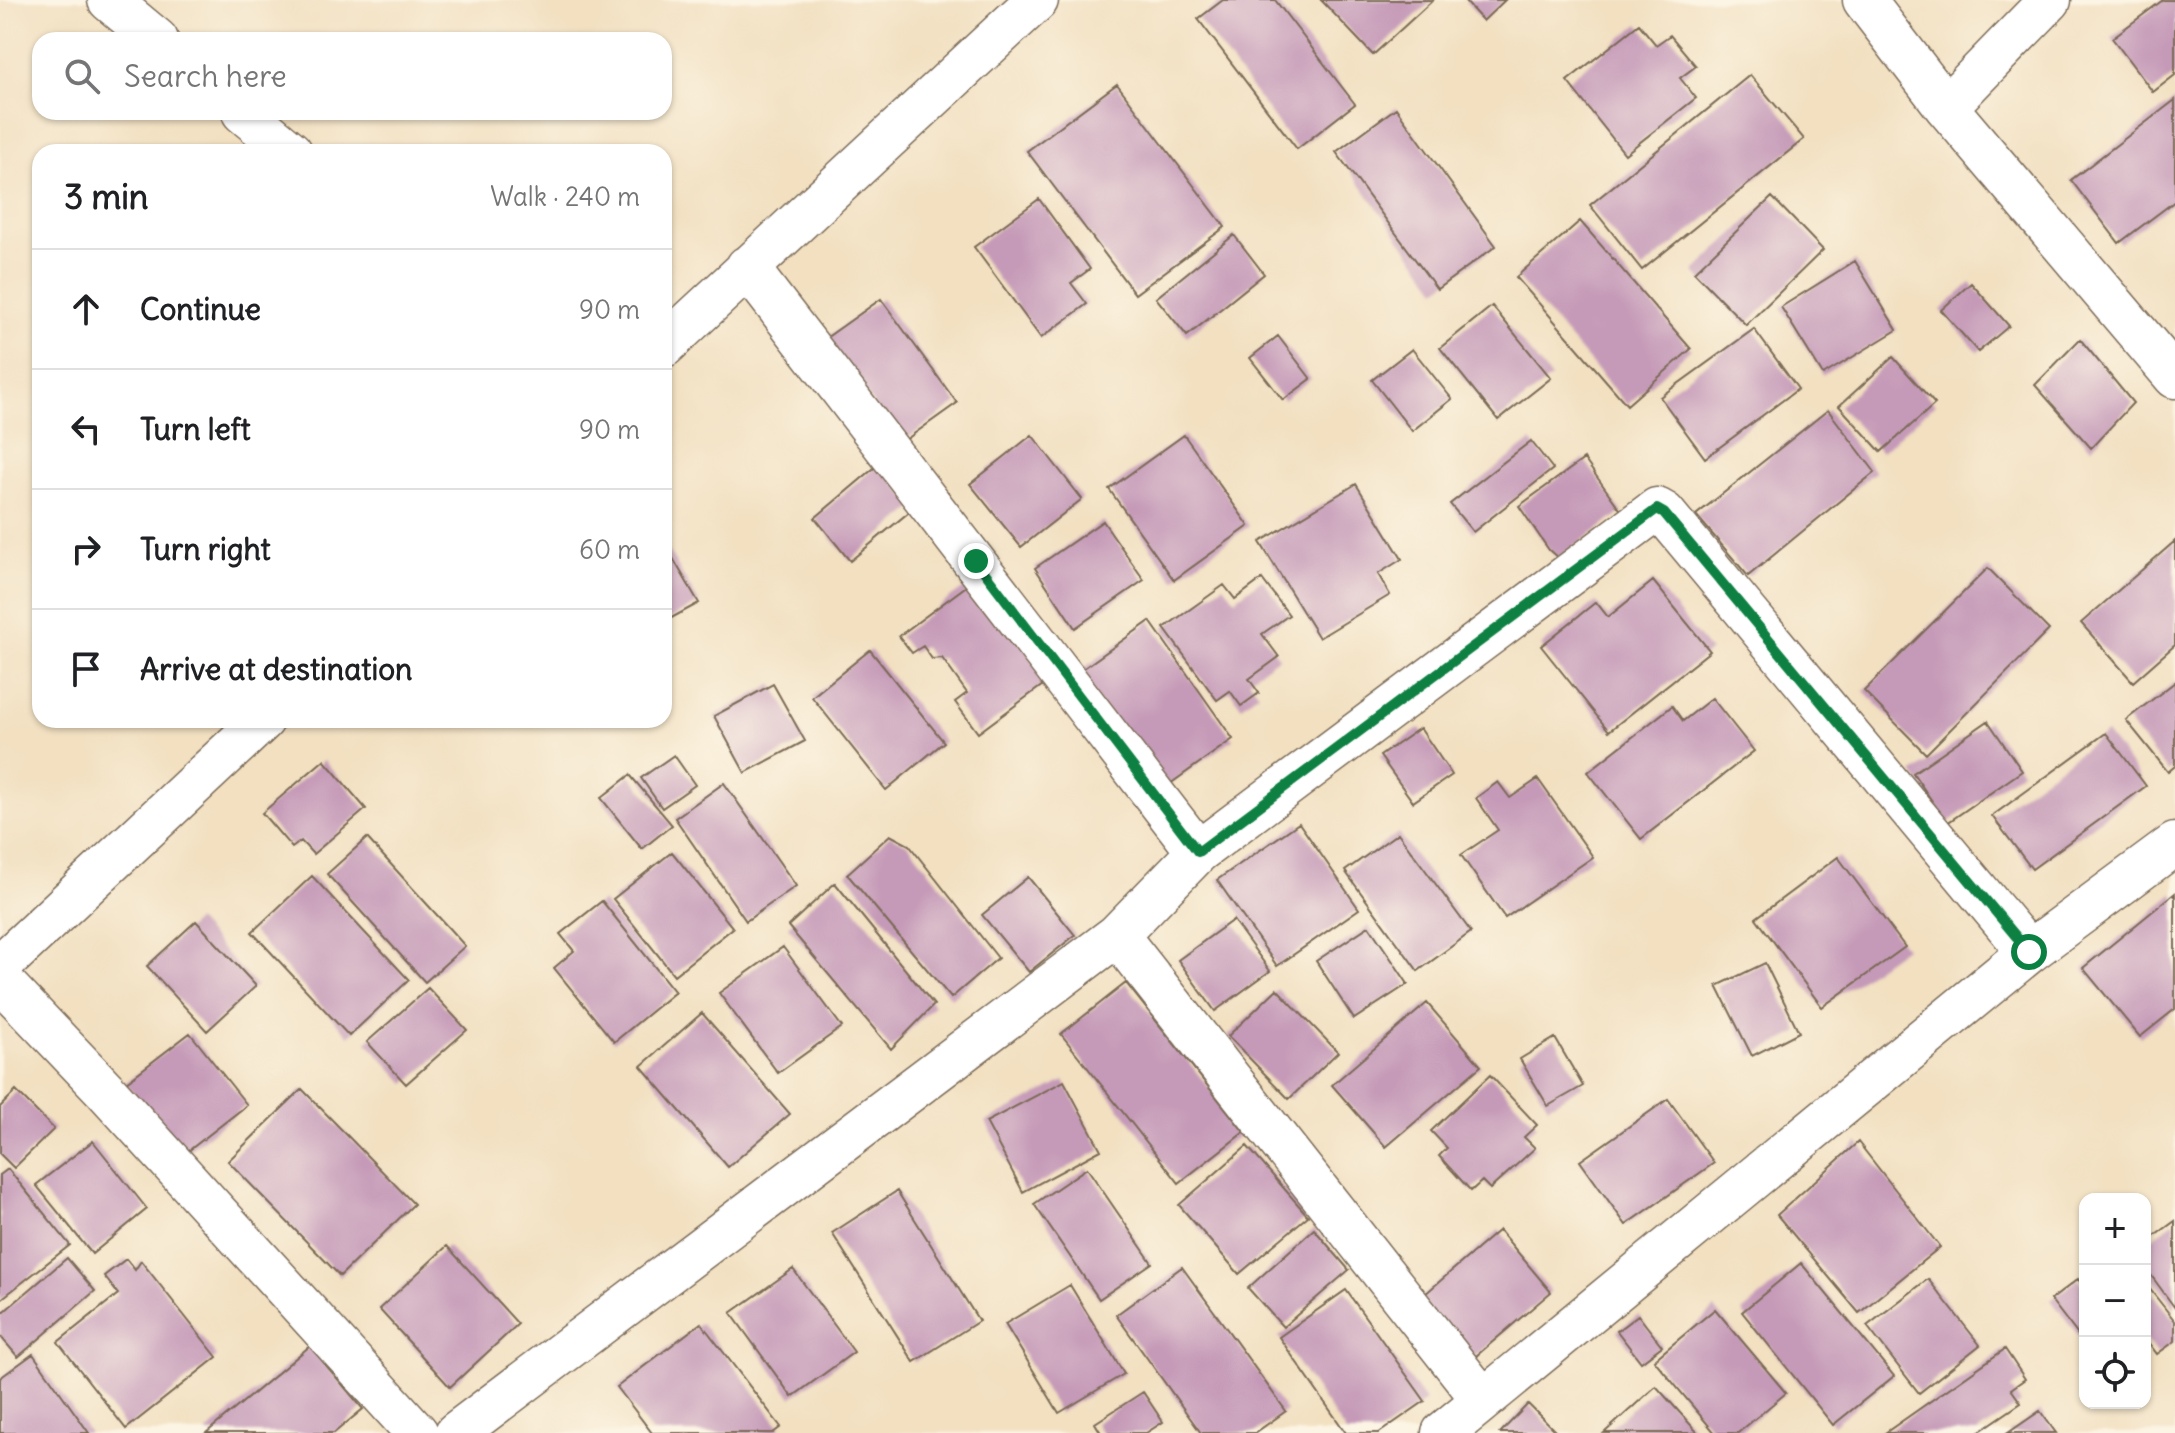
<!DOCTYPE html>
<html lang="en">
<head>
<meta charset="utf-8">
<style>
	:root { --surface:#fff; --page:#f2f2f2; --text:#202124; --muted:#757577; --line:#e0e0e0 }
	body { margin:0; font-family:Delius,sans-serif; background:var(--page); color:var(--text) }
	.controls { position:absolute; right:24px; bottom:24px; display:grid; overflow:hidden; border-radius:16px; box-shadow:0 2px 6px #0004 }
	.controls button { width:72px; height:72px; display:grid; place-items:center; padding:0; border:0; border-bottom:2px solid var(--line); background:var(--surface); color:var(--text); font:40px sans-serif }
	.stop { position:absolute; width:24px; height:24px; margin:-18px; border:6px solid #0b8043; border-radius:50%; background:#fff }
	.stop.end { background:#0b8043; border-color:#fff; box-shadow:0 2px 8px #0008 }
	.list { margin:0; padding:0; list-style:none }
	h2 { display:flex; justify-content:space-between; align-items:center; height:104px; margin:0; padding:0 32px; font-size:34px }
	h2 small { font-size:26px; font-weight:400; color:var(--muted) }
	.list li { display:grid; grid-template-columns:52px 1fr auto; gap:24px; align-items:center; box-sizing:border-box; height:120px; padding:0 32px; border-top:2px solid var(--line) }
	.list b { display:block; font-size:30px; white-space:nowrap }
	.list em { font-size:26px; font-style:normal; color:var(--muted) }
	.icon { flex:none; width:44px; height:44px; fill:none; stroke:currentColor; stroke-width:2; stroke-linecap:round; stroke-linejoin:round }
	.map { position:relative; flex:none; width:2175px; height:1433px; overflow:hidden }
	.search { position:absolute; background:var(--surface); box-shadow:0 2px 6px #0004; left:32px; top:32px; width:640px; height:88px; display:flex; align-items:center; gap:20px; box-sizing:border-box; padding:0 28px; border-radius:24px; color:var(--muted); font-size:30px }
	.panel { position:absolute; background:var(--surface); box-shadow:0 2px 6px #0004; left:32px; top:144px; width:640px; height:584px; border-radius:24px }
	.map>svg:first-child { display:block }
</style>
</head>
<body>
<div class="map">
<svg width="2175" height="1433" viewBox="0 0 2175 1433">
	<rect width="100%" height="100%" fill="#fcf5e5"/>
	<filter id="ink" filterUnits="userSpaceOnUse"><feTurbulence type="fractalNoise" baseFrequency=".0125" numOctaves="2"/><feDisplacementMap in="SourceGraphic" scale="16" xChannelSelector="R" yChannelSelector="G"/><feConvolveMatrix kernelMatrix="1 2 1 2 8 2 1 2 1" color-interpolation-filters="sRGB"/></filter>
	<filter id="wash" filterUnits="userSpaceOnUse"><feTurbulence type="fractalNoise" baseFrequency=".006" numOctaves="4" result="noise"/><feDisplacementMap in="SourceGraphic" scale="32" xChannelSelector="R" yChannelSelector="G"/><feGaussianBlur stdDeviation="1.8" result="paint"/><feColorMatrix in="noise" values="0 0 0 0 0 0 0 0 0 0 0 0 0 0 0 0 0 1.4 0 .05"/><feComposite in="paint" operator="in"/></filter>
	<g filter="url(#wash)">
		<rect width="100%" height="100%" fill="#f2e0c1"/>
		<g id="blocks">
			<!-- building -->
			<path fill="#c59ab8" d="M 1223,0 L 1275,0 L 1355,104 L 1297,149 L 1198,19 Z
				M 1321,0 L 1433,0 L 1373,55 Z
				M 1466,0 L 1505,0 L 1483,21 L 1465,1 Z
				M 2163,0 L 2175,0 L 2175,75 L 2153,92 L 2112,38 Z
				M 1639,24 L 1656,45 L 1670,35 L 1696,66 L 1680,78 L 1696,98 L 1625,154 L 1567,81 Z
				M 1750,75 L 1804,139 L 1642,270 L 1590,205 Z
				M 1117,84 L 1225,227 L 1135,294 L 1027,151 Z
				M 2175,100 L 2175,201 L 2119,243 L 2071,180 Z
				M 1396,108 L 1496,246 L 1437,289 L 1336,152 Z
				M 1772,197 L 1823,250 L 1746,325 L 1694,272 Z
				M 1039,199 L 1090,269 L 1071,283 L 1087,304 L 1041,338 L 974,247 Z
				M 1580,221 L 1691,349 L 1627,405 L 1516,277 Z
				M 1234,235 L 1264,274 L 1187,336 L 1156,298 Z
				M 1855,261 L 1897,330 L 1823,375 L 1781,307 Z
				M 1971,283 L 2009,326 L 1978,352 L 1941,310 Z
				M 881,299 L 957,403 L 901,443 L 826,338 Z
				M 1492,306 L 1551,378 L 1498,420 L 1440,348 Z
				M 1754,329 L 1798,389 L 1705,458 L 1660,397 Z
				M 1278,336 L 1311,379 L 1283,400 L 1250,358 Z
				M 2080,339 L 2133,403 L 2091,448 L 2035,385 Z
				M 1412,349 L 1452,399 L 1412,431 L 1372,380 Z
				M 1893,357 L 1935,404 L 1881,452 L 1839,406 Z
				M 1828,410 L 1875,472 L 1748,576 L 1696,515 Z
				M 1032,435 L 1082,499 L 1021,547 L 970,484 Z
				M 1184,435 L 1249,526 L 1174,580 L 1109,489 Z
				M 1531,441 L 1553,469 L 1473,532 L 1450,504 Z
				M 1584,459 L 1622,512 L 1558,558 L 1549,550 L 1519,506 Z
				M 879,464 L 915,507 L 850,561 L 815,518 Z
				M 1356,484 L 1402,559 L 1378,574 L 1390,595 L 1319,638 L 1260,542 Z
				M 1103,521 L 1144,580 L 1075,628 L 1035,568 Z
				M 2175,541 L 2175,645 L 2133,682 L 2081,623 Z
				M 664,543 L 699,603 L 664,622 Z
				M 1988,568 L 2049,630 L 1926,754 L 1864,691 Z
				M 980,576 L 1055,676 L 978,733 L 955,702 L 967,693 L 942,658 L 932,659 L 923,646 L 912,653 L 899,636 Z
				M 1262,579 L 1289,615 L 1262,634 L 1279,657 L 1249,679 L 1259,693 L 1241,706 L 1230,691 L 1217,700 L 1164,628 L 1224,585 L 1235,599 Z
				M 1653,581 L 1710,651 L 1609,731 L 1541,646 L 1596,602 L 1608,617 Z
				M 1150,621 L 1233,739 L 1160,791 L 1077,673 Z
				M 870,650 L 944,742 L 886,790 L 812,697 Z
				M 2175,682 L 2175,766 L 2168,772 L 2126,720 Z
				M 773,684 L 805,741 L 745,773 L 714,716 Z
				M 1712,698 L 1754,751 L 1641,839 L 1588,772 L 1672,706 L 1683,721 Z
				M 1988,721 L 2022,771 L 1947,823 L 1913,773 Z
				M 1420,728 L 1452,775 L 1413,802 L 1380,756 Z
				M 2106,733 L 2146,786 L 2032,869 L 1992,816 Z
				M 674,755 L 695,785 L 662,808 L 641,778 Z
				M 324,760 L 366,809 L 313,854 L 301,841 L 292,848 L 262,813 Z
				M 630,775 L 672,825 L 642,849 L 601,798 Z
				M 1538,779 L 1593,857 L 1505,918 L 1461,855 L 1498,830 L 1476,798 L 1498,782 L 1510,798 Z
				M 724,783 L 796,886 L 746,921 L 675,818 Z
				M 1299,823 L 1359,909 L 1277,966 L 1217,880 Z
				M 1398,833 L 1471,932 L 1418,971 L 1345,871 Z
				M 890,835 L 909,845 L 998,958 L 951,998 L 847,874 Z
				M 367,838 L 465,946 L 425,982 L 327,874 Z
				M 672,852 L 733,928 L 674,975 L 613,899 Z
				M 1838,857 L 1905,947 L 1822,1007 L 1756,918 Z
				M 312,876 L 409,980 L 349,1036 L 252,932 Z
				M 1028,877 L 1075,935 L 1029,972 L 982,915 Z
				M 835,883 L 934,1005 L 891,1049 L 788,926 Z
				M 2175,893 L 2175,1009 L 2140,1037 L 2083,968 Z
				M 602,901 L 675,992 L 614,1042 L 554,968 L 574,951 L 560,934 Z
				M 1233,920 L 1270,971 L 1215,1011 L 1178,960 Z
				M 196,921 L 256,986 L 207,1031 L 147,966 Z
				M 1369,926 L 1408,984 L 1354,1019 L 1316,961 Z
				M 783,947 L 842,1027 L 778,1073 L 719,993 Z
				M 1765,963 L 1799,1032 L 1752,1056 L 1717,986 Z
				M 1126,983 L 1244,1132 L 1179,1183 L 1061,1034 Z
				M 428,988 L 467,1030 L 406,1084 L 367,1042 Z
				M 1277,989 L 1338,1052 L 1289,1099 L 1228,1036 Z
				M 1427,1003 L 1481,1066 L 1386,1147 L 1332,1085 Z
				M 702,1013 L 790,1114 L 728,1167 L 641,1066 Z
				M 190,1033 L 247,1105 L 183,1155 L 125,1083 Z
				M 1555,1038 L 1583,1086 L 1548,1106 L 1520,1059 Z
				M 1490,1075 L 1537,1125 L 1524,1137 L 1535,1148 L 1490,1189 L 1482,1181 L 1471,1191 L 1439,1156 L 1447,1148 L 1431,1131 Z
				M 1064,1081 L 1101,1150 L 1023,1192 L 986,1122 Z
				M 302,1089 L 414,1204 L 340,1276 L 228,1161 Z
				M 16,1091 L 54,1129 L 14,1168 L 0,1154 L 0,1107 Z
				M 1668,1099 L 1714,1163 L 1626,1225 L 1580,1161 Z
				M 93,1141 L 147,1209 L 92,1254 L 36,1185 Z
				M 1858,1142 L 1940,1247 L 1859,1313 L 1777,1215 Z
				M 1247,1146 L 1308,1216 L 1239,1274 L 1179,1205 Z
				M 1087,1168 L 1152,1263 L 1099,1299 L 1034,1204 Z
				M 8,1169 L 70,1245 L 0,1300 L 0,1175 Z
				M 897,1191 L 979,1321 L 914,1362 L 832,1233 Z
				M 2175,1221 L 2175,1308 L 2145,1267 L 2145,1243 Z
				M 1314,1229 L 1349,1270 L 1283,1327 L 1248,1288 Z
				M 1499,1230 L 1551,1292 L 1469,1362 L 1417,1301 Z
				M 447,1246 L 518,1324 L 450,1387 L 379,1309 Z
				M 67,1258 L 95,1291 L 18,1357 L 0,1336 L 0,1315 Z
				M 126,1259 L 135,1270 L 141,1261 L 217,1357 L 126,1429 L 58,1342 L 118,1294 L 104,1276 Z
				M 1801,1263 L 1894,1376 L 1833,1425 L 1742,1312 Z
				M 1182,1267 L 1286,1411 L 1255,1433 L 1201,1433 L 1116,1315 Z
				M 793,1269 L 854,1352 L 792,1397 L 731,1313 Z
				M 1928,1279 L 1980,1345 L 1919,1393 L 1867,1326 Z
				M 2078,1279 L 2085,1288 L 2085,1344 L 2051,1300 Z
				M 2145,1283 L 2175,1321 L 2175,1341 L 2157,1354 L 2145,1338 Z
				M 1070,1285 L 1124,1374 L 1059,1413 L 1005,1324 Z
				M 1346,1290 L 1425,1401 L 1379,1433 L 1346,1433 L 1279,1337 Z
				M 1715,1309 L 1786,1393 L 1738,1433 L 1715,1433 L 1654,1360 Z
				M 1638,1315 L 1662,1346 L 1641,1362 L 1617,1331 Z
				M 701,1323 L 781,1427 L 773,1433 L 652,1433 L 617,1387 Z
				M 310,1346 L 363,1409 L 334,1433 L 206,1433 Z
				M 2005,1349 L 2025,1379 L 2011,1389 L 2021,1403 L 1977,1433 L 1885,1433 Z
				M 33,1354 L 89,1433 L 0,1433 L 0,1378 Z
				M 1656,1386 L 1698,1433 L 1604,1433 Z
				M 1143,1392 L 1163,1422 L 1146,1433 L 1101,1433 L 1095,1423 Z
				M 1528,1404 L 1557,1433 L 1500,1433 Z
				M 2040,1411 L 2056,1433 L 2008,1433 Z"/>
		</g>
	</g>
	<g filter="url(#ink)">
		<use href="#blocks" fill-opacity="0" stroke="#7b6a57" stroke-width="2"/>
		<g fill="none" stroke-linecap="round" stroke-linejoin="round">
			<!-- minor casing -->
			<g stroke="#7b6a57" stroke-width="45">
				<path id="minor" d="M 109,0 L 157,40
					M 1864,0 L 1946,107 L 2175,377
					M 1946,107 L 2050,0
					M 243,112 L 291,152
					M 747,267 L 1198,852
					M 664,346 L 1037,0
					M 1117,935 L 1483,1400
					M 0,966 L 263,720
					M 0,980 L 106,1091 L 417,1433
					M 456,1433 L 1117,935 L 1198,852 L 1657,509 L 1664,513 L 2029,952
					M 1443,1433 L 2029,952 L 2175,844"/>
			</g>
			<!-- minor -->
			<use href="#minor" stroke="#fff" stroke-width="42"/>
		</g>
	</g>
	<g fill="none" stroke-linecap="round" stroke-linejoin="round" filter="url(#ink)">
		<!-- route -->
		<path stroke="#0b8043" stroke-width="10" d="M 976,561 L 1198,852 L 1657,509 L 1664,513 L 2029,952"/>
	</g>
</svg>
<div class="controls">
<button>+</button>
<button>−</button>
<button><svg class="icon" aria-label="locate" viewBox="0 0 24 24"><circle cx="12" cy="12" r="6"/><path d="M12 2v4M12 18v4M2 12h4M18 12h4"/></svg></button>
</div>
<div class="stop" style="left:2029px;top:952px"></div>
<div class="stop end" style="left:976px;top:561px"></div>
<div class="search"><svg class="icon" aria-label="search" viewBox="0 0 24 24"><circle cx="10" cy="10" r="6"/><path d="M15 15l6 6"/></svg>Search here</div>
<section class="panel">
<h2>3 min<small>Walk · 240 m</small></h2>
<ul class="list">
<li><svg class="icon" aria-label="ahead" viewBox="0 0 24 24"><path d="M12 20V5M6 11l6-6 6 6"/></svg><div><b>Continue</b></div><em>90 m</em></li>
<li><svg class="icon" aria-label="left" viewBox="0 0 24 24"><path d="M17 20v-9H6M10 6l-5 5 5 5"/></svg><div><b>Turn left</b></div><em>90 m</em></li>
<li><svg class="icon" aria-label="right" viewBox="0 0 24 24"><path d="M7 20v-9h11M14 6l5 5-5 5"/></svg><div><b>Turn right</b></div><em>60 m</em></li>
<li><svg class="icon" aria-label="arrive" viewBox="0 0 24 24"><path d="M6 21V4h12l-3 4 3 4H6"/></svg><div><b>Arrive at destination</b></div></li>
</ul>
</section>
</div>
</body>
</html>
